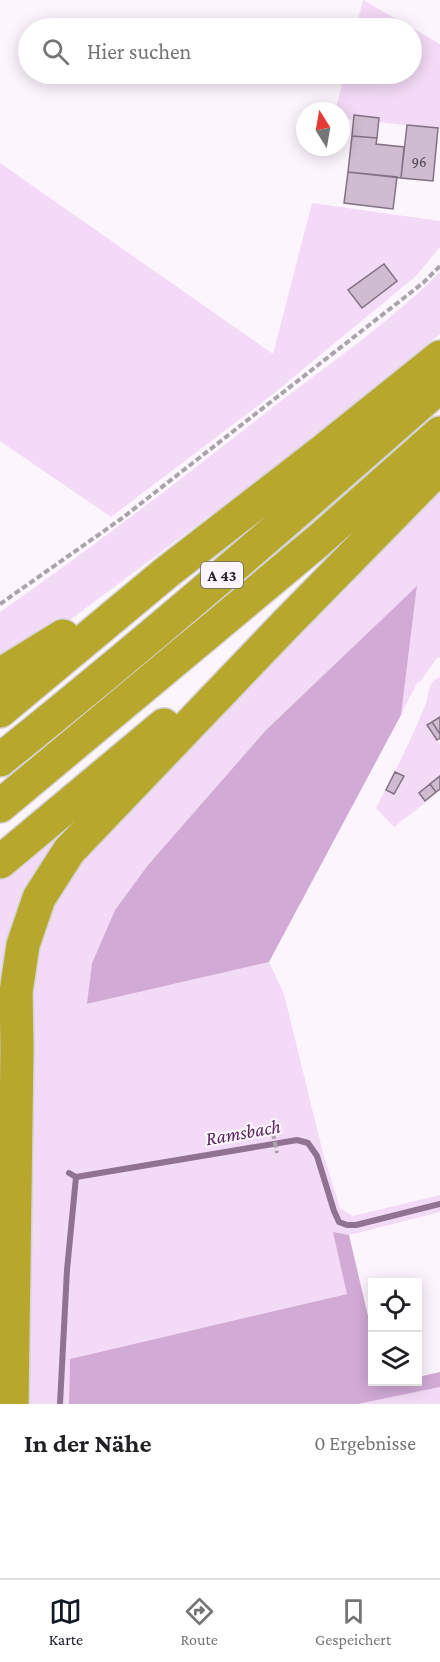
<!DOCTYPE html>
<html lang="de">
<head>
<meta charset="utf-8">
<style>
	:root { --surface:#fff; --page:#f6f6f6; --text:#202124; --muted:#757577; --line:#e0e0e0; --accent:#111827 }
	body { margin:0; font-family:"Crimson Pro",serif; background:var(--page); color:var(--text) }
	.controls { position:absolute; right:18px; bottom:18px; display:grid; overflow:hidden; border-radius:0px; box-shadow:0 3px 15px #0003 }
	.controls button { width:54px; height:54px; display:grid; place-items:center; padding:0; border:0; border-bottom:2px solid var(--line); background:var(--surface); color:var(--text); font:30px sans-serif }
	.compass { position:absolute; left:296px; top:102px; width:54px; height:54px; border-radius:50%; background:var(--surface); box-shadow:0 3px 15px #0003; rotate:349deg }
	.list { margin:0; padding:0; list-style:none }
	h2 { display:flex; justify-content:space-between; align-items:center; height:78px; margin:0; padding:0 24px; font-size:26px }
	h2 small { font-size:20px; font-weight:400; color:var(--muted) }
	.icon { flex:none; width:33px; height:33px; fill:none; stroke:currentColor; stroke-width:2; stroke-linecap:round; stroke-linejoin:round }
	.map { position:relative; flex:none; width:440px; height:1404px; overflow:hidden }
	.search { position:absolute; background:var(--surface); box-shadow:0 3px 15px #0003; left:18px; right:18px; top:18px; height:66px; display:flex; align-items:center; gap:15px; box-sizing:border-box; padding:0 21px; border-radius:33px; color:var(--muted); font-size:22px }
	.sheet { height:174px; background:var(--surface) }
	nav { display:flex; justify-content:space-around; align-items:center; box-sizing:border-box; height:84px; border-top:2px solid var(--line); background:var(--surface); font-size:16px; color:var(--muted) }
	nav a { display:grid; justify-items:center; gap:3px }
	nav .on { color:var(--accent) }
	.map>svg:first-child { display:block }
</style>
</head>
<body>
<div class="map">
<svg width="440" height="1404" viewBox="0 0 440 1404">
	<rect width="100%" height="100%" fill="#fdf5fd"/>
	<!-- green -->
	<path fill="#f3daf6" d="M 363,0 L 440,44 L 440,129 L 379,122 L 379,118 L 355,115 L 353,120 L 341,118 L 341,111 L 335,111 L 345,74 L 412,74 L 412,28 L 356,28 Z
		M 0,163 L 273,354 L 312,203 L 440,221 L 440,247 L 416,276 L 273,394 L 111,517 L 0,441 Z
		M 440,272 L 440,334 L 270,471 L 55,631 L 0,666 L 0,612 C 95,546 186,475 277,404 C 332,362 391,321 440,272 Z
		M 440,487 L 440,657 L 437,658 L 420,682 L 418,681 L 401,715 L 417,587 L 266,730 L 148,865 L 115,910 L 92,963 L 88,1004 L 269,962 L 284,994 L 323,1153 L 340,1208 L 353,1216 L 440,1195 L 440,1212 L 349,1235 L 341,1235 L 347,1294 L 70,1359 L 69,1404 L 26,1404 L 28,1020 L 37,938 L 62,881 Z
		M 440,677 L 440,717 L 427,725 L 440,745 L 440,776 L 419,792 L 426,802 L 394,827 L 376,808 C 394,773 412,739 426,703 C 430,691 427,683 440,677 Z
		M 99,795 L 36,879 L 0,1330 L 0,875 Z
		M 440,1387 L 440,1404 L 358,1404 Z"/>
	<!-- forest -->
	<path fill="#d2aad6" d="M 417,586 L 401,715 L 269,962 L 87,1004 L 92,963 L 115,910 L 148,865 L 266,730 Z
		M 333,1232 L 349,1235 L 372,1333 L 372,1382 L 384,1382 L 385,1384 L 398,1382 L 418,1382 L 418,1377 L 440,1372 L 440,1387 L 358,1404 L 69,1404 L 70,1359 L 347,1294 Z"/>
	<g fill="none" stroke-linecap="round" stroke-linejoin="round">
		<!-- stream -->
		<path stroke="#907293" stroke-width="6" d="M 69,1173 L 76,1177 L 297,1140 L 308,1143 L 317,1156 L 334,1211 L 339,1222 L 347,1225 L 356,1225 L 440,1204
			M 60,1404 L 67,1270 L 76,1177"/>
	</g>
	<!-- building -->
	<path fill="#cfbcd1" stroke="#827183" stroke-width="1.5" d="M 354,115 L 379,118 L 377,138 L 352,136 Z
		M 407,125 L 438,128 L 433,181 L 401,178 Z
		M 352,136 L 377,138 L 376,144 L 404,147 L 401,178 L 348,172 Z
		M 348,172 L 397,177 L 393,209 L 344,203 Z
		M 384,264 L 397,281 L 362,308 L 348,290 Z
		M 440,717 L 440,734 L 432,722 Z
		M 432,722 L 440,734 L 440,738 L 437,740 L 427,725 Z
		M 395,772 L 404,776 L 394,794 L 386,790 Z
		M 440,776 L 440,789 L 436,792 L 430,784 Z
		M 430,784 L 436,792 L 425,801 L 419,793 Z"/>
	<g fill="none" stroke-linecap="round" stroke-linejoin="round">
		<!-- motorway casing -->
		<g stroke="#d4d3d4" stroke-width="36">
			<path id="motorway" d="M 0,675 L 63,636
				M 0,711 L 167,572 L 323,451 L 440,357
				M 0,760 C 150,640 296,513 440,386
				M 0,806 L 318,541 L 440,433
				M 0,862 L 164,725
				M 12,1404 L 17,1048 L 16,992 L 23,945 L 39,898 L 69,851 L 286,624 L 440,467"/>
		</g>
		<!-- path -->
		<path stroke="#aba3ab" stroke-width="4" stroke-dasharray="6 3" stroke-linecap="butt" d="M 0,604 L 121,519 L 423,283 L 440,266
			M 273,1133 L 277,1153"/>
		<!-- motorway -->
		<use href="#motorway" stroke="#b8a72d" stroke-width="33"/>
	</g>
	<g text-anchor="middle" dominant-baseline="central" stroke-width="4.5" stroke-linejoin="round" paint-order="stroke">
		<!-- number labels -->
		<g font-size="15" fill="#524854">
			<text x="419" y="162">96</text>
		</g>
		<!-- shield labels -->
		<rect fill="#fdf5fd" stroke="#696169" stroke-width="1.5" x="201" y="562" width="42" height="26" rx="4.5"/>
		<g font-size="16" font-weight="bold" fill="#29222a">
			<text x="222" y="575">A 43</text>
		</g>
		<!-- water labels -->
		<g font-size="20" font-style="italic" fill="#57275d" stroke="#fdf5fd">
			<text transform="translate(243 1132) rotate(-10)">Ramsbach</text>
		</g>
	</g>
</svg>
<div class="controls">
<button><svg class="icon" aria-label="locate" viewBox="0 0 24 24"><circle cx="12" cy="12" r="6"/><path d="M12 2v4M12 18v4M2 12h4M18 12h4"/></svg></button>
<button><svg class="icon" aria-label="layers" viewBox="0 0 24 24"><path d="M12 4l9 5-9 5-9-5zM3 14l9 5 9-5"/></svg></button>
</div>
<svg class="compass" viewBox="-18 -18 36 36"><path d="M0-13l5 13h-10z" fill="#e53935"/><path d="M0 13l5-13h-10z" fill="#757577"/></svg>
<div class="search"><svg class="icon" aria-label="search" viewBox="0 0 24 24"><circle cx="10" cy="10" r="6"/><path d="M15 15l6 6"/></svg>Hier suchen</div>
</div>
<section class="sheet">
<h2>In der Nähe<small>0 Ergebnisse</small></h2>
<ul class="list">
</ul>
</section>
<nav>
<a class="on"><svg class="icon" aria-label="map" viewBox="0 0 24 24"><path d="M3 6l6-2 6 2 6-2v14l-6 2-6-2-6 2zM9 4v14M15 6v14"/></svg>Karte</a>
<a><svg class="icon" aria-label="directions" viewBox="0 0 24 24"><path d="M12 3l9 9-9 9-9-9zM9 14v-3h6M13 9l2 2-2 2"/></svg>Route</a>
<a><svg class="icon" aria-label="saved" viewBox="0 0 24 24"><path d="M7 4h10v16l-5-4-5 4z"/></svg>Gespeichert</a>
</nav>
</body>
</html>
